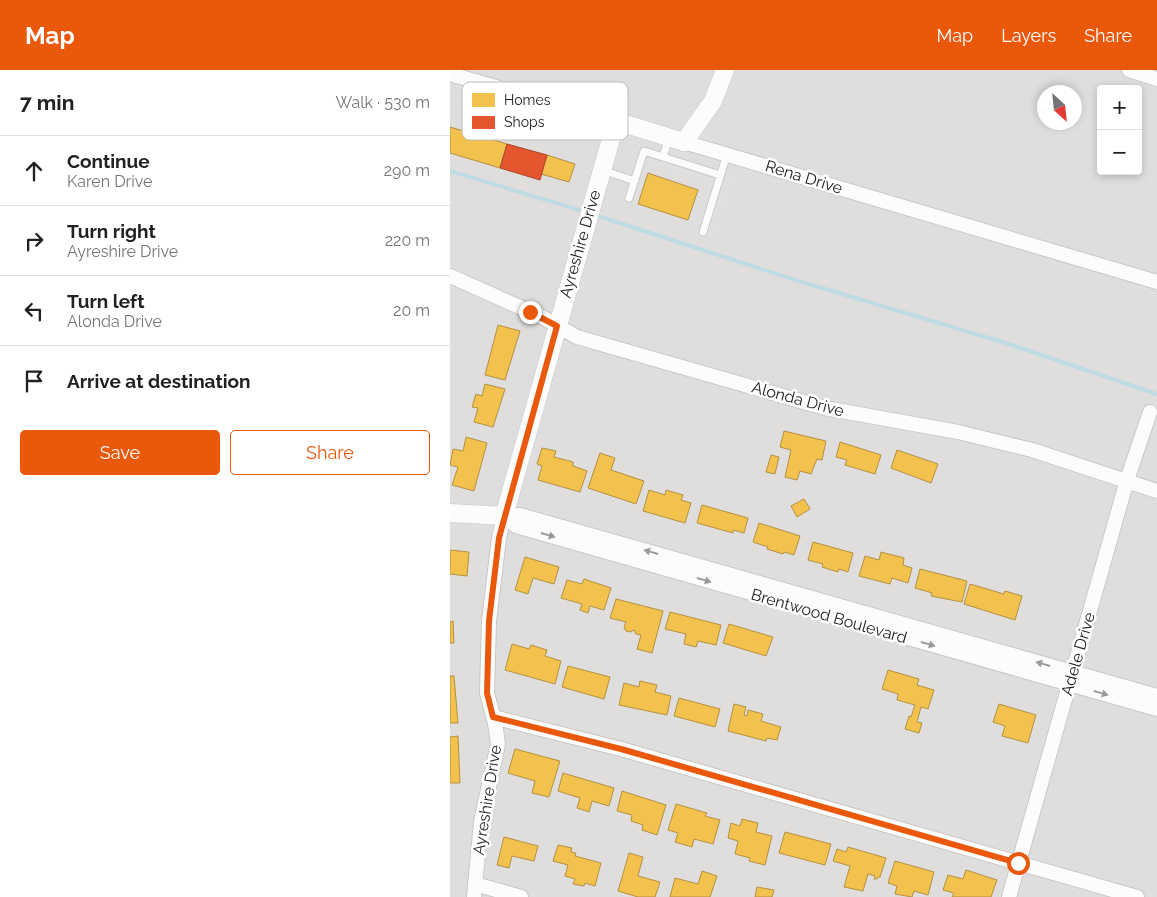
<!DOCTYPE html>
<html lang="en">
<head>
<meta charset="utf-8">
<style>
	:root { --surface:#fff; --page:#f2f2f2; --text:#202124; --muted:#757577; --line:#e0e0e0; --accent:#ea580c }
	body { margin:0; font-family:Raleway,sans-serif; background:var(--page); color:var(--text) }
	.controls { position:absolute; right:15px; top:15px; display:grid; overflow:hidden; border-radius:5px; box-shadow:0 2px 8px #0003 }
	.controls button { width:45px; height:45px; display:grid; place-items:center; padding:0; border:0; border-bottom:1px solid var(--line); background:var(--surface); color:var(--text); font:25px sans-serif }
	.compass { position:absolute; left:587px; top:15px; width:45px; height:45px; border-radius:50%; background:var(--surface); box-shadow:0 2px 8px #0003; rotate:153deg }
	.stop { position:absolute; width:15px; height:15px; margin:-11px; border:4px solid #ea580c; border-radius:50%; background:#fff }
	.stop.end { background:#ea580c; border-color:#fff; box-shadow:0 1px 5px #0008 }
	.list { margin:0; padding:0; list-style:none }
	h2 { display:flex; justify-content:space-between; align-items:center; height:65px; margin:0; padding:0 20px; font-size:21px }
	h2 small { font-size:16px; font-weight:400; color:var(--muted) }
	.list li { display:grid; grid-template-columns:32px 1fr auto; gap:15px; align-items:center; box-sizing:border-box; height:70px; padding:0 20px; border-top:1px solid var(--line) }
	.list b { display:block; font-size:19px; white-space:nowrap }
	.list p { margin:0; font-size:16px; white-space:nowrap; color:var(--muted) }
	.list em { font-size:16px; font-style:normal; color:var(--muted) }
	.actions { display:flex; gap:10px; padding:15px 20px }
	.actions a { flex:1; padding:11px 0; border:1px solid var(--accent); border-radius:5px; text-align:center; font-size:18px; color:var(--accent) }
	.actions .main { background:var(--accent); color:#fff }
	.icon { flex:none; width:28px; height:28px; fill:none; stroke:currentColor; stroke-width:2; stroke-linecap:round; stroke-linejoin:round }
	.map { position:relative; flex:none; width:707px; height:827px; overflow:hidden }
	header { display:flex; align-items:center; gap:30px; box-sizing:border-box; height:70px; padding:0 25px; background:var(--accent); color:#fff }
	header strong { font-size:24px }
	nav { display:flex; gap:28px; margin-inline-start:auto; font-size:18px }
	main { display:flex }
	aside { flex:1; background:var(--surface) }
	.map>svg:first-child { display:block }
</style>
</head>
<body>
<header>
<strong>Map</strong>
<nav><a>Map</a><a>Layers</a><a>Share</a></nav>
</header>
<main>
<aside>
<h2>7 min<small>Walk · 530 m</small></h2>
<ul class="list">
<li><svg class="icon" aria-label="ahead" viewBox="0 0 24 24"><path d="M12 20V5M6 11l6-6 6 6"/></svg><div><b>Continue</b><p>Karen Drive</p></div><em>290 m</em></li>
<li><svg class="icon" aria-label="right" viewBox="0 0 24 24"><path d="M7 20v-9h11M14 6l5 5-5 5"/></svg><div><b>Turn right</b><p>Ayreshire Drive</p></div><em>220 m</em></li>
<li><svg class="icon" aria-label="left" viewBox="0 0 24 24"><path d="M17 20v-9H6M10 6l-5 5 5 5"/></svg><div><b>Turn left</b><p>Alonda Drive</p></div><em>20 m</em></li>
<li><svg class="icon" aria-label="arrive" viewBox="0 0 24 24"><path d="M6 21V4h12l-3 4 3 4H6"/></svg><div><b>Arrive at destination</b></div></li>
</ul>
<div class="actions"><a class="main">Save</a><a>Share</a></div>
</aside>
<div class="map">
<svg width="707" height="827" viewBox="0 0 707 827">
	<rect width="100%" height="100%" fill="#f0eeeb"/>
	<!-- residential -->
	<path fill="#dfdedc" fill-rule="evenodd" d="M 0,0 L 707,0 L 707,827 L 0,827 ZM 651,19 L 688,19 L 688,101 L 651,101 ZM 594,22 L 624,22 L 624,52 L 594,52 Z"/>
	<!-- parking -->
	<path fill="#e0dfde" d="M 189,74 L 290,106 L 271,169 L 237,159 L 250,118 L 258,120 L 259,115 L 249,112 L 247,115 L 198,100 L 187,133 L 164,126 L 179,81 L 187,83 Z"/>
	<!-- homes -->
	<path fill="#f2c14e" stroke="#b49141" d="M 0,57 L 57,74 L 50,98 L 0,83 Z
		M 97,85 L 125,94 L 119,112 L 91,104 Z
		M 198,103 L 248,120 L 238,150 L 188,134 Z
		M 48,255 L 70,261 L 55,310 L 35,305 Z
		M 35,314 L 55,319 L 43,357 L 24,352 L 28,338 L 22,337 L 26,324 L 32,326 Z
		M 334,361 L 376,371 L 372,390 L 367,389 L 361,404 L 350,401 L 347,410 L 335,407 L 341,380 L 330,377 Z
		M 16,367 L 37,373 L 24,421 L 2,415 L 8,397 L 0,395 L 3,379 L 13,381 Z
		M 390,372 L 431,385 L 425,404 L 395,395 L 397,390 L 386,387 Z
		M 92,378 L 106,381 L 104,387 L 123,392 L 123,396 L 137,401 L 130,422 L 88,410 L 92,396 L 87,394 Z
		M 447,380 L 488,394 L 481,413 L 441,398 Z
		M 150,383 L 165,388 L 161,400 L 194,411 L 186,434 L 138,418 Z
		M 321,385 L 329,387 L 325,404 L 316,402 Z
		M 199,420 L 215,425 L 216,420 L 233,425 L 231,430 L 241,433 L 235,453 L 193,441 Z
		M 354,429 L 360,439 L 347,447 L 341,436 Z
		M 252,435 L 298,448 L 294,463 L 283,460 L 283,463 L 247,453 Z
		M 309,453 L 350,466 L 344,485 L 334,482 L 333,484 L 317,479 L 318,477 L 303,472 Z
		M 363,472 L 403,483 L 398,502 L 389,499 L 388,502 L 372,497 L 373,494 L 358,490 Z
		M 0,480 L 19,482 L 17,506 L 0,504 Z
		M 431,482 L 454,488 L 453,495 L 462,498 L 458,513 L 442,508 L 440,514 L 409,506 L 415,486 L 429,490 Z
		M 75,487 L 109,497 L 104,514 L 83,508 L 78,524 L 65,520 Z
		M 470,499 L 517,511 L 512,532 L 481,526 L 482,523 L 465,518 Z
		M 134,509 L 161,518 L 154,540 L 140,536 L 138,543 L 130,540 L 132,534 L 111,528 L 117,510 L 132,514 Z
		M 520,514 L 554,524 L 555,521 L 572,526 L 565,550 L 514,534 Z
		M 166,529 L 213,541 L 202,583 L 187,579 L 191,565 L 186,564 L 184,560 L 180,562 L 176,561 L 174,557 L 176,552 L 160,548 Z
		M 220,542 L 271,555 L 266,575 L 248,571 L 246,577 L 234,574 L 236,564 L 215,559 Z
		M 3,551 L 4,573 L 0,573 L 0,552 Z
		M 279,554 L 323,567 L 316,586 L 273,573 Z
		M 62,574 L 79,579 L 81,575 L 97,580 L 95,586 L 111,591 L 105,614 L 55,600 Z
		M 118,596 L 160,607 L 154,629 L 112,617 Z
		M 438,600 L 469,609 L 467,615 L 484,620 L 478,639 L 471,637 L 467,652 L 472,653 L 469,663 L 455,659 L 459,646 L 461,647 L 465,635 L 447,630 L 448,624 L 432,619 Z
		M 0,606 L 4,606 L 8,653 L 0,653 Z
		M 190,611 L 207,615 L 205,622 L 221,626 L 217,645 L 169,635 L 174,613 L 189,617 Z
		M 229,628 L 270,639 L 265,657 L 224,646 Z
		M 284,634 L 296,637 L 294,645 L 297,646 L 298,640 L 313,644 L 311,651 L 331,657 L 327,670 L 317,668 L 316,671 L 278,661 Z
		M 549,634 L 586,645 L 578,673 L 552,666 L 555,656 L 543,652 Z
		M 8,666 L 10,713 L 0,713 L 0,667 Z
		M 65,679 L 110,691 L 99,727 L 82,723 L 85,711 L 58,703 Z
		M 113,703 L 164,718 L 159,736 L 142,731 L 139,742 L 127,738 L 130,728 L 108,721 Z
		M 172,721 L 216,735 L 207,765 L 192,760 L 193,755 L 181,751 L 182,745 L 167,741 Z
		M 226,734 L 257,743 L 255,746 L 270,750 L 263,774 L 244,769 L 242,777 L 225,772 L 228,763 L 218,760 Z
		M 292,749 L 308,753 L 306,762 L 322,766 L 315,795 L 299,791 L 300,788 L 285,784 L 288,771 L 278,768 L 281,753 L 290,756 Z
		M 335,762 L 381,774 L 375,795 L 329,783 Z
		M 54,767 L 88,776 L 84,791 L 62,786 L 59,798 L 47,795 Z
		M 108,775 L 122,778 L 121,782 L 126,783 L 125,786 L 151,793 L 145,816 L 135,813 L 134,816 L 123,814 L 125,809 L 115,806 L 118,795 L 103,791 Z
		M 398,777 L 436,788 L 430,807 L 428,807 L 427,809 L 424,809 L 425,806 L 418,804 L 413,821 L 394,817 L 400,796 L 383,791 L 387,779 L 396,782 Z
		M 179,783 L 193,787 L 188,806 L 210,812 L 205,827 L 188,827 L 168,821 Z
		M 445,791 L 484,802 L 478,825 L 464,821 L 462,827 L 445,824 L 447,816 L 438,813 Z
		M 516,800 L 547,810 L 541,827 L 502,827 L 504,823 L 493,820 L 498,805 L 513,809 Z
		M 252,801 L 267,806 L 260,827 L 220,827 L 225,808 L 248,814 Z
		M 307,817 L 324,820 L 322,827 L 305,827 Z"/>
	<!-- shops -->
	<path fill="#e4572e" stroke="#aa472a" d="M 57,74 L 97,85 L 90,110 L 50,98 Z"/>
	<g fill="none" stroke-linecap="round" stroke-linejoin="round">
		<!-- stream -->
		<path stroke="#bfdbe3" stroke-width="4" d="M 0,101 L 136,142
			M 145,145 L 342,209 L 562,275 L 707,324"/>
		<!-- service casing -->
		<g stroke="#c9c8c7" stroke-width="9">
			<path id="service" d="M 213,87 L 219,68
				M 152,100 L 185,111
				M 179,128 L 194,81 L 270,105
				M 253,162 L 277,84"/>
		</g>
		<!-- minor casing -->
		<g stroke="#c9c8c7" stroke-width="16">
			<path id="minor" d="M 679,0 L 707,9
				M 0,4 L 166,51
				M 234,72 L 707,212
				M 0,206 L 92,247 L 127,267 L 375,338 L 508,362 L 582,380 L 707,421
				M 54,446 L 66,456 L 707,639
				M 54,446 L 70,445 L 707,626
				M 43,647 L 171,679 L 687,827
				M 25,814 L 71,827
				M 24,827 L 31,752 L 48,674 L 45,653 L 37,623 L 39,551 L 49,468 L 54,446
				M 559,827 L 677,410 L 700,342"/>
		</g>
		<!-- tertiary casing -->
		<g stroke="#c9c8c7" stroke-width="19">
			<path id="tertiary" d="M 0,443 L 54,446 L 166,51 L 234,72 L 263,31 L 275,0"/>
		</g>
		<!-- service -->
		<use href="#service" stroke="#fdfcfc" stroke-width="7"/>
		<!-- minor -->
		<use href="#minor" stroke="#fdfcfc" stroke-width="14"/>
		<!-- tertiary -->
		<use href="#tertiary" stroke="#fdfcfc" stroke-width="18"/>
	</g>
	<!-- one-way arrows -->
	<defs><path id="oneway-solid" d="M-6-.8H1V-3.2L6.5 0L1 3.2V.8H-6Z" transform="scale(1.25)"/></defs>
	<g fill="#9a9a9a">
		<use href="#oneway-solid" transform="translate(98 465) rotate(16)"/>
		<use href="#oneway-solid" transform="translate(201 482) rotate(-164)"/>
		<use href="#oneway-solid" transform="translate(254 510) rotate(16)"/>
		<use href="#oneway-solid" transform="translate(478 574) rotate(16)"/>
		<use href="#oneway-solid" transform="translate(593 594) rotate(-164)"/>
		<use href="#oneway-solid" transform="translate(651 623) rotate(16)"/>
	</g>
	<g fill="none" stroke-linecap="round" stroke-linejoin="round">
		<!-- route -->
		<path stroke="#ea580c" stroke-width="6" d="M 80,242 L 107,256 L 49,468 L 39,551 L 37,623 L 43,647 L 171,679 L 568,793"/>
	</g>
	<g text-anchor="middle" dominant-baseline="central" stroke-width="5" stroke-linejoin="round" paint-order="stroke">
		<!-- street labels -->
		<g font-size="16" fill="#222" stroke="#fff">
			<text transform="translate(354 107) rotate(17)">Rena Drive</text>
			<text transform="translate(130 174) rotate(-74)">Ayreshire Drive</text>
			<text transform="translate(348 329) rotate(15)">Alonda Drive</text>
			<text transform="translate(379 546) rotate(16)">Brentwood Boulevard</text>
			<text transform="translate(628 584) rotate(-74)">Adele Drive</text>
			<text transform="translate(37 730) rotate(-81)">Ayreshire Drive</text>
		</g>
	</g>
	<!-- legend -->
	<rect x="12" y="12" width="166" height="58" rx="8" fill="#fff" stroke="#bdbdbd" stroke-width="1"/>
	<rect x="22" y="23" width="23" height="14" fill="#f2c14e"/>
	<rect x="22" y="46" width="23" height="13" fill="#e4572e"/>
	<g font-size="14" fill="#222">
		<text x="54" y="35">Homes</text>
		<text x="54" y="57">Shops</text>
	</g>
</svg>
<div class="controls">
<button>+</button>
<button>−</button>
</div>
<svg class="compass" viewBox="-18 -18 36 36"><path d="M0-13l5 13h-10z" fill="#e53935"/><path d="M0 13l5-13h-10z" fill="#757577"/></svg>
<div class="stop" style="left:568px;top:793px"></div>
<div class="stop end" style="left:80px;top:242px"></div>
</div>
</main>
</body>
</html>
